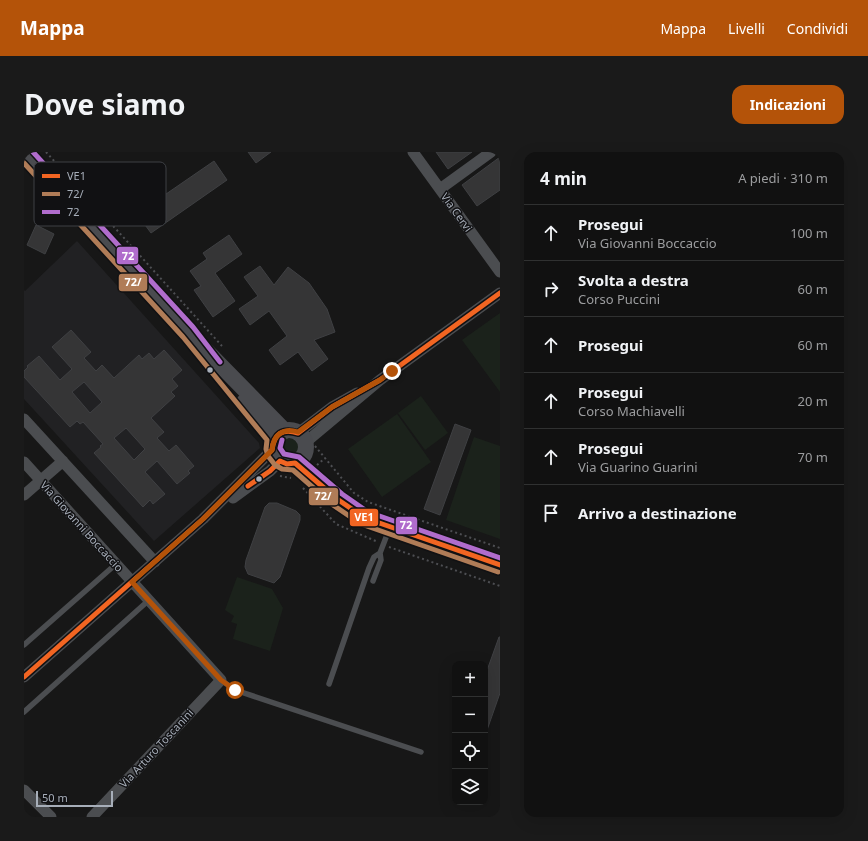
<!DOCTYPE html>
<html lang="it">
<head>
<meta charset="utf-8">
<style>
	:root { --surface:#111; --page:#1a1a1a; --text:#f1f3f6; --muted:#9c9d9f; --line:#303131; --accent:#b45309 }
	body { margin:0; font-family:"Noto Sans",sans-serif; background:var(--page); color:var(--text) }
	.controls { position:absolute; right:12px; bottom:12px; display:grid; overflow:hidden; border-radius:8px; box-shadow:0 4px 16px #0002 }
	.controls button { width:36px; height:36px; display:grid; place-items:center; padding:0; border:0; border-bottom:1px solid var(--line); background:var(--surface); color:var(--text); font:20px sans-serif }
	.scale { position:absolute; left:12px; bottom:10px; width:77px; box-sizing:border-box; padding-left:4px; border:2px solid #a7aeb9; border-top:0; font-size:11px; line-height:14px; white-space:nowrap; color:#a7aeb9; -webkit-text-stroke:3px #111113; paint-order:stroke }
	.stop { position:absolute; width:12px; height:12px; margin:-9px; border:3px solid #b45309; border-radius:50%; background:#fff }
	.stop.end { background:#b45309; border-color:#fff; box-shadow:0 1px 4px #0008 }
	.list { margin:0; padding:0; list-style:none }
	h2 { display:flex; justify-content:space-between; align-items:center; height:52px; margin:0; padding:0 16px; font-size:17px }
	h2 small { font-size:13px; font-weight:400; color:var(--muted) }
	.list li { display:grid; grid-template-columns:26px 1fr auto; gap:12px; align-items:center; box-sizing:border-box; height:56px; padding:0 16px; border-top:1px solid var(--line) }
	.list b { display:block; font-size:15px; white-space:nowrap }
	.list p { margin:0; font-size:13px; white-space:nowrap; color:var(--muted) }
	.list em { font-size:13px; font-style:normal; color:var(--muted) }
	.icon { flex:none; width:22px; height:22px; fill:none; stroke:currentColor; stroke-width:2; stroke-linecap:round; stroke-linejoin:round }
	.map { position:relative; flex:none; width:476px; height:665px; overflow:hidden; border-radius:12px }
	header { display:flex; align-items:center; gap:24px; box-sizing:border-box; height:56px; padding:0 20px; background:var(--accent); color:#fff }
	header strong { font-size:19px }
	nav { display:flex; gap:22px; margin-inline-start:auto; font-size:14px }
	.intro { display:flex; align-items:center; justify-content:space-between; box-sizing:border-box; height:96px; padding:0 24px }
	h1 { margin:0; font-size:28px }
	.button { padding:10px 18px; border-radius:12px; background:var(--accent); color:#fff; font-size:14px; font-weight:700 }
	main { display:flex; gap:24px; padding:0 24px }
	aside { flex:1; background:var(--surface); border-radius:12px; box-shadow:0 4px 16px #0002 }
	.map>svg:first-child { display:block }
</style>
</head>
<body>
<header>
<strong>Mappa</strong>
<nav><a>Mappa</a><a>Livelli</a><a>Condividi</a></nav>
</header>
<div class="intro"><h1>Dove siamo</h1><a class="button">Indicazioni</a></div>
<main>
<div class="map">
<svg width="476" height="665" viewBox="0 0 476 665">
	<rect width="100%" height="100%" fill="#171717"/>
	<!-- built -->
	<path fill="#212123" d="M 53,89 L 235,291 L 236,296 L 130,389 L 0,247 L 0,138 L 1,139 Z"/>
	<!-- green -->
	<path fill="#1b221b" d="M 476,161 L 476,240 L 438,188 Z
		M 397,244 L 424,281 L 401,298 L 374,261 Z
		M 373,262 L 407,310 L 358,345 L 324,297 Z
		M254 295a11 11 0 1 1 22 0a11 11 0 1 1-22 0Z
		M 450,285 L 476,294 L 476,387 L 422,368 Z
		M 213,425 L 248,437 L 259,456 L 246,499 L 209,487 L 213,472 L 207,470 L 210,464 L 201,458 Z"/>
	<!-- building -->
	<path fill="#353536" stroke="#3f4043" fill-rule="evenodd" d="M 224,0 L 247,0 L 232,11 Z
		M 412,0 L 448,0 L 424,17 Z
		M 476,5 L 476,38 L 453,54 L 438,33 Z
		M 190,9 L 203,28 L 127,81 L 113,62 Z
		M 12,73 L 30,82 L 21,102 L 3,93 Z
		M 205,83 L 218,102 L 191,121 L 211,149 L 189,165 L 170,138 L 177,134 L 166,119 L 183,107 L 179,101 Z
		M 236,114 L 250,133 L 264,115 L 285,131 L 303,157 L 311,180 L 290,188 L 304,207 L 288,219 L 274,200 L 256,213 L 245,198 L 263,184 L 245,159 L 226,173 L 215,157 L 234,144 L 220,125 Z
		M 47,178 L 67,200 L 60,206 L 72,219 L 78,213 L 90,226 L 115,203 L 118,207 L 125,201 L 130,207 L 140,198 L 158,218 L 148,227 L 154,234 L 147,240 L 151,244 L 127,266 L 140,280 L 133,286 L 145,299 L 152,293 L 170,314 L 164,319 L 166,321 L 153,332 L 133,309 L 121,320 L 141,342 L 129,352 L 126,348 L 119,355 L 70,301 L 77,295 L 76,294 L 79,292 L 59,270 L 56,272 L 53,269 L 46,275 L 0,225 L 0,219 L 4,215 L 3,214 L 15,204 L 36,228 L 48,217 L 28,195 ZM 60,230 L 78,250 L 66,261 L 48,240 ZM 102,276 L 121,297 L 110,308 L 90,286 Z
		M 431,272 L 447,278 L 416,363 L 400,357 Z
		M 245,351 L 253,351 L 272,359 L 276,363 L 276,368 L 256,425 L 250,431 L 224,422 L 221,415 L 222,408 L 241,355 Z
		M 475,485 L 476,485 L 476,541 L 462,581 L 461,580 L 461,524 Z"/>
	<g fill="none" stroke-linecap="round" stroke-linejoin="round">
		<!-- path -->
		<path stroke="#4d4e52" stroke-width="2" stroke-dasharray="2 3" stroke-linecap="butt" d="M 22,0 L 198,194
			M 291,294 L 330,341 L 344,350 L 476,396
			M 293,313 L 301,306
			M 256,324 L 267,326
			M 279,336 L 312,372 L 354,390
			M 365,395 L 476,434"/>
		<!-- lane -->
		<path stroke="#4b4d50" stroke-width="5.5" d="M 349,429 L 357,408 L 356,401
			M 0,493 L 92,412
			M 197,528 L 211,538 L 397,600
			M 305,532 L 345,416 L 350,405 L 356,401 L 366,375
			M 0,560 L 125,448"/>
		<!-- street -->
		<path stroke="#4b4d50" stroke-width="11" d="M 389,0 L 476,120
			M 416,37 L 467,0
			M 0,267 L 131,410
			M 274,281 L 308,255 L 333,241
			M 282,290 L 356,228 L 476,141
			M 0,310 L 197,528 L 68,665
			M 0,343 L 39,309
			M 209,346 L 246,319 L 256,309
			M 0,525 L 179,367 L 248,298
			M 0,638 L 27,665"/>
		<!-- secondary -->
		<path stroke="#4a4b4f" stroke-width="16" d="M 0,1 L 164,180 L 261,279
			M 220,250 L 251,286
			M248 295a17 17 0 1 1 34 0a17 17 0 1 1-34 0Z
			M 271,311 C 294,329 315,352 341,366 L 476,413"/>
		<!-- bus-1 casing -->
		<g stroke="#111113" stroke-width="8">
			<path id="bus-1" d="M 224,334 L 246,319 L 256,309 L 263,312 L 271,311 L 313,347 L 341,366 L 476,413
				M 0,525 L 179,367 L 248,298 C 250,282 258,276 274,281 L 308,255 L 356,228 L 476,141"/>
		</g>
		<!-- bus-2 casing -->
		<g stroke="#111113" stroke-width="8">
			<path id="bus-2" d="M 0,11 L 159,185 L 243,288 L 242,297 L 244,304 L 251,313 L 258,317 L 269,318 L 309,353 L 337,372 L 474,420"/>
		</g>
		<!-- bus-3 casing -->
		<g stroke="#111113" stroke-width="8">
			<path id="bus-3" d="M 9,0 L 169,175 L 196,210
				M 258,288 L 256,296 L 260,302 L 275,305 L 318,342 L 344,360 L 476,406"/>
		</g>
		<!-- bus-1 -->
		<use href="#bus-1" stroke="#f26522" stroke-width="5"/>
		<!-- bus-2 -->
		<use href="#bus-2" stroke="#b07c57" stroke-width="5"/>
		<!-- bus-3 -->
		<use href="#bus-3" stroke="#b06ccc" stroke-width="5"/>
	</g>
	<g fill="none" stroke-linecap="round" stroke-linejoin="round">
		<!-- route -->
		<path stroke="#b45309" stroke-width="5" d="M 211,538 L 197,528 L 108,430 L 179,367 L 248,298 C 249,283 259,275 274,280 L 308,255 L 356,228 L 368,219"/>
	</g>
	<!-- markers -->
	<g fill="#a7aeb9" stroke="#111113" stroke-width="1.5">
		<circle cx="186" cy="218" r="3.5"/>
		<circle cx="235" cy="327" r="3.5"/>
	</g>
	<g text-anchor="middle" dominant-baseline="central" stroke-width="3" stroke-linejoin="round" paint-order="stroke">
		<!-- street labels -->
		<g font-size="11" fill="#a7aeb9" stroke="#111113">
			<text transform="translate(433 60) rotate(54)">Via Cervi</text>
			<text transform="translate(58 374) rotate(48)">Via Giovanni Boccaccio</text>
			<text transform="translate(132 596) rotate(-47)">Via Arturo Toscanini</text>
		</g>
	</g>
	<!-- legend -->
	<rect x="10" y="10" width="132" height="64" rx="6" fill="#111113" stroke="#3e4045" stroke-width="1"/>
	<rect x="18" y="22" width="18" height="4" fill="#f26522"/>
	<rect x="18" y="40" width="18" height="4" fill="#b07c57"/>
	<rect x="18" y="58" width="18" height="4" fill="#b06ccc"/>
	<g font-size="11" fill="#a7aeb9">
		<text x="43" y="28">VE1</text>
		<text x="43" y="46">72/</text>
		<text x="43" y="64">72</text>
	</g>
	<g stroke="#111113" stroke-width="1.5">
		<rect x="92" y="94" width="23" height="19" rx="4" fill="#b06ccc"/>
		<rect x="94" y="121" width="30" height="19" rx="4" fill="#b07c57"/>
		<rect x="284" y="335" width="31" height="19" rx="4" fill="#b07c57"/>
		<rect x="325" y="356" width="30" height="19" rx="4" fill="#f26522"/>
		<rect x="371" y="364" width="23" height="19" rx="4" fill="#b06ccc"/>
	</g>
	<g font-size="11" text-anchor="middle" font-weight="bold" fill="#fff">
		<text x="104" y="108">72</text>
		<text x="109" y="134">72/</text>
		<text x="299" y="348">72/</text>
		<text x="340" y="369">VE1</text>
		<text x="382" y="377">72</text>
	</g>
</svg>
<div class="controls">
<button>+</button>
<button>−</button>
<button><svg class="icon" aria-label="locate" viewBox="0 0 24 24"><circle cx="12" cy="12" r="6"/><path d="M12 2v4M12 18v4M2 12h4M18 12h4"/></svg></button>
<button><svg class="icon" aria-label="layers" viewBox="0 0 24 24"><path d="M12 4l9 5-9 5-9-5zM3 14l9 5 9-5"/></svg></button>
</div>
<div class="scale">50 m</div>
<div class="stop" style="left:211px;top:538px"></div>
<div class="stop end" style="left:368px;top:219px"></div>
</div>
<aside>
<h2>4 min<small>A piedi · 310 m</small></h2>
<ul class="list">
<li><svg class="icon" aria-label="ahead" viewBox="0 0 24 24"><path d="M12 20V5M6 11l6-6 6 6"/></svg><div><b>Prosegui</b><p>Via Giovanni Boccaccio</p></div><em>100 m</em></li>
<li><svg class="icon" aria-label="right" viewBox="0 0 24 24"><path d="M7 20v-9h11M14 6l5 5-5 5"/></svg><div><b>Svolta a destra</b><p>Corso Puccini</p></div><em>60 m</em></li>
<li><svg class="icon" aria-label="ahead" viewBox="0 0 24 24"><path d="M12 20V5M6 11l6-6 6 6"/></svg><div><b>Prosegui</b></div><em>60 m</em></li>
<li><svg class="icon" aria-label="ahead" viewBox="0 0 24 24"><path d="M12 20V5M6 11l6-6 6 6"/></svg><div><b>Prosegui</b><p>Corso Machiavelli</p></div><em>20 m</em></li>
<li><svg class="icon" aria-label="ahead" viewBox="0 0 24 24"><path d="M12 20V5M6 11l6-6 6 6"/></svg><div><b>Prosegui</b><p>Via Guarino Guarini</p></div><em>70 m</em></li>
<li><svg class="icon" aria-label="arrive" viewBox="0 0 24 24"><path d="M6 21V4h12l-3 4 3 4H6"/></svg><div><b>Arrivo a destinazione</b></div></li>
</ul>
</aside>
</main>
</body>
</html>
